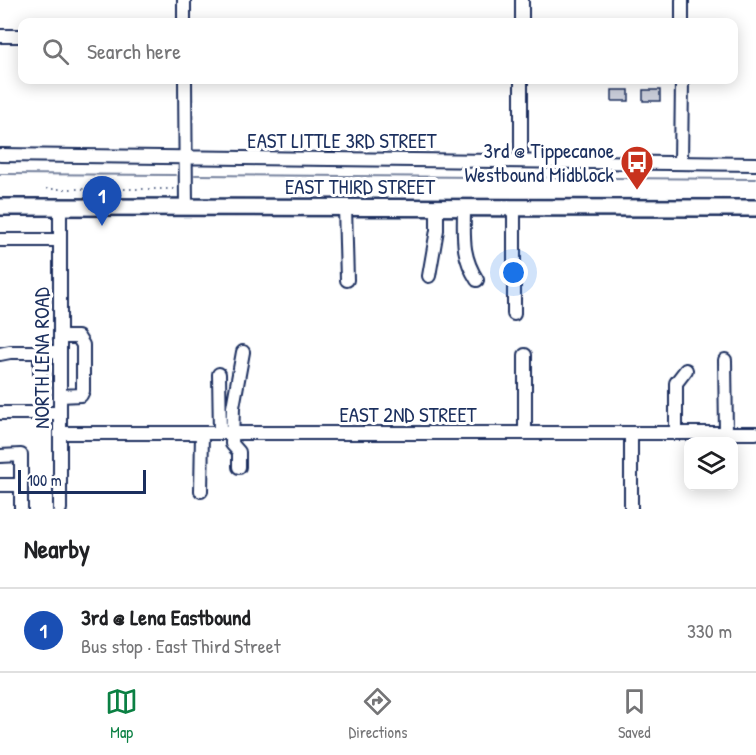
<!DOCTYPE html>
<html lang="en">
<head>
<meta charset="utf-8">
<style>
	:root { --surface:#fff; --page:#f6f6f6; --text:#202124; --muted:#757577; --line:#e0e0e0; --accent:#0b8043 }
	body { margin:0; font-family:"Patrick Hand",sans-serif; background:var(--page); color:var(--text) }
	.controls { position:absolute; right:18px; bottom:18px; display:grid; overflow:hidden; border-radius:12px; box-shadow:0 3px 15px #0003 }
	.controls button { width:54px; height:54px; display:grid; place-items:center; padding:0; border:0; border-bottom:2px solid var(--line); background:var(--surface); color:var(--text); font:30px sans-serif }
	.scale { position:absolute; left:18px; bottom:15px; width:128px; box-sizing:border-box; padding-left:6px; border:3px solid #1b2f5e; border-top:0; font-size:16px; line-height:21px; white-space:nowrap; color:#1b2f5e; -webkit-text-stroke:4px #fff; paint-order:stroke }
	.you { position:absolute; left:514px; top:273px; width:21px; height:21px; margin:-15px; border:4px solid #fff; border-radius:50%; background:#1a73e8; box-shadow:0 0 0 9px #1a73e833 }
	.badge { display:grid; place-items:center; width:39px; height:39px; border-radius:50%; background:var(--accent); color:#fff; font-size:20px; font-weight:700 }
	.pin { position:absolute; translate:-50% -50px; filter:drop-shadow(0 2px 3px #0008) }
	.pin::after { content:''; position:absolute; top:32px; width:21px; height:18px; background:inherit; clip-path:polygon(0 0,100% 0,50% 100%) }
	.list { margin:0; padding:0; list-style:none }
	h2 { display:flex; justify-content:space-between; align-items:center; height:78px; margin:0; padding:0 24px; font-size:26px }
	h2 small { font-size:20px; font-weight:400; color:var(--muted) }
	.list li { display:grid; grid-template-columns:39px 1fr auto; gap:18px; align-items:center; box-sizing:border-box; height:84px; padding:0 24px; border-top:2px solid var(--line) }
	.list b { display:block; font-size:22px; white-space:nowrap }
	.list p { margin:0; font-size:20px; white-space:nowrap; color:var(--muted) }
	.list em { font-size:20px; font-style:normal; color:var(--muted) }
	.icon { flex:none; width:33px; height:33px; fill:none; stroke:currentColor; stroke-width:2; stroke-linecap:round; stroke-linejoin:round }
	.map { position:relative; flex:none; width:756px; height:509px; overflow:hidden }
	.search { position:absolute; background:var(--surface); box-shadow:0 3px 15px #0003; left:18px; right:18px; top:18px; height:66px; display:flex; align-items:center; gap:15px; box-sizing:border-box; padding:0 21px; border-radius:12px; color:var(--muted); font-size:22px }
	.sheet { height:162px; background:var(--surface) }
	nav { display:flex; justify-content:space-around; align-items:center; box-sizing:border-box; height:84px; border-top:2px solid var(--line); background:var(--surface); font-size:16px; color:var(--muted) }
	nav a { display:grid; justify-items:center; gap:3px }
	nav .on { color:var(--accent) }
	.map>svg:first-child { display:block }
</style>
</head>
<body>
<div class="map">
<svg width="756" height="509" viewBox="0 0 756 509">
	<rect width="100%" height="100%" fill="#fff"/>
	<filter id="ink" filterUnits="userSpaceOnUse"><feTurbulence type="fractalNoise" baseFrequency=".0167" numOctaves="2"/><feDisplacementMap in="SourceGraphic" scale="12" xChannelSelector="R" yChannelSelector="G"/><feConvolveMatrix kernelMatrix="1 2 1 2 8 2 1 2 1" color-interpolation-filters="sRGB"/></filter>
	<g filter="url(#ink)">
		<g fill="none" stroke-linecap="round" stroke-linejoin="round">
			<!-- stream -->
			<path stroke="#77839f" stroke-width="2" d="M 0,174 L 175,175
				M 195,175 L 756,179"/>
		</g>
		<!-- building -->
		<path fill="#caceda" stroke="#1b2f5e" stroke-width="1.5" d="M 612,90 L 629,90 L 629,101 L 612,101 Z
			M 643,90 L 660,90 L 660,101 L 643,101 Z"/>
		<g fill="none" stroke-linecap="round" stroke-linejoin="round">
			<!-- minor casing -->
			<g stroke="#1b2f5e" stroke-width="16">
				<path id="minor" d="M 184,0 L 184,22
					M 522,22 L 522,0
					M 682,22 L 682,0
					M 0,36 L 22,36
					M 185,80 L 186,207
					M 0,155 L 756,164
					M 521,160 L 521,80
					M 681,163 L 682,80
					M 345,207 L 347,280
					M 514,207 L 514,314
					M 464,208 C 464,236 461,255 477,280
					M 0,240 L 60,240
					M 429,276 L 437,230 L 437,207
					M 60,337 L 78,337 L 83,345 L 83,391 L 81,395 L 60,396
					M 40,352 L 40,374
					M 0,354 L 10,352 L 60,352
					M 525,355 L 525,433
					M 725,360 L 726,433
					M 219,374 L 220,433
					M 0,413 L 60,413
					M 60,433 L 756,433
					M 631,433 L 631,509
					M 676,433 L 676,383 L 686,370
					M 0,456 L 21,455 L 21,509
					M 239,467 L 239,452 L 232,444 L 233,407 L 243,352
					M 0,485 L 21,485
					M 201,491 L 202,433
					M 60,509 L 60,207"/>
			</g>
			<!-- major casing -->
			<g stroke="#1b2f5e" stroke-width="20">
				<path id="major" d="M 0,207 L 756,208"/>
			</g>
			<!-- path -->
			<path stroke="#1b2f5e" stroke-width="1.5" stroke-dasharray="1.5 4.5" stroke-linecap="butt" d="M 46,189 L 176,189"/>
			<!-- minor -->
			<use href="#minor" stroke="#fff" stroke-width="12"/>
			<!-- major -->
			<use href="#major" stroke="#fff" stroke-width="15"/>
		</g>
	</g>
	<!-- icons -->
	<defs>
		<g id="bus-pin" transform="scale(1.725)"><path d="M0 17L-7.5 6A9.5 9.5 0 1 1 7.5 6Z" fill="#c8321e" stroke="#fff"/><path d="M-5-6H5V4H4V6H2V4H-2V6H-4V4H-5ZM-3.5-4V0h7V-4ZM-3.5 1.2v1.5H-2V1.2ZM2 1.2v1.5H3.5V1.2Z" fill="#fff"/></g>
	</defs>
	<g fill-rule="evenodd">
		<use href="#bus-pin" x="637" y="162"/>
	</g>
	<g text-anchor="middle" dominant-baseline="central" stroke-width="6" stroke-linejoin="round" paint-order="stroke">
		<!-- street labels -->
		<g font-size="21" fill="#1b2f5e" stroke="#fff">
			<text x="342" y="140">EAST LITTLE 3RD STREET</text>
			<text x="360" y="186">EAST THIRD STREET</text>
			<text transform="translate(41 358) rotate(-90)">NORTH LENA ROAD</text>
			<text x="408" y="414">EAST 2ND STREET</text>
		</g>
		<!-- poi labels -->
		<g font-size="21" fill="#1b2f5e" stroke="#fff" text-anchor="end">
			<text x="614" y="150">3rd @ Tippecanoe<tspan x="614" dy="24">Westbound Midblock</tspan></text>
		</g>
	</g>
</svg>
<div class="controls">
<button><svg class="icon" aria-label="layers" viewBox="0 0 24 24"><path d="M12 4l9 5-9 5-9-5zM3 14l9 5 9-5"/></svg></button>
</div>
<div class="scale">100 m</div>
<div class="you"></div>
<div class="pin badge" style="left:102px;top:226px;background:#1a4fb4">1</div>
<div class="search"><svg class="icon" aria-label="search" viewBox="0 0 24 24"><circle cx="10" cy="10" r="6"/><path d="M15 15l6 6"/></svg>Search here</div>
</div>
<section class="sheet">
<h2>Nearby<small></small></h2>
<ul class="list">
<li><span class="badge" style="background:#1a4fb4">1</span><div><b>3rd @ Lena Eastbound</b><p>Bus stop · East Third Street</p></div><em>330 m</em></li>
</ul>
</section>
<nav>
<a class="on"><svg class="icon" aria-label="map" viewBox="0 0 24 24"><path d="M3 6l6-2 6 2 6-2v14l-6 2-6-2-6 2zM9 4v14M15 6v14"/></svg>Map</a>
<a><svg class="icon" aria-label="directions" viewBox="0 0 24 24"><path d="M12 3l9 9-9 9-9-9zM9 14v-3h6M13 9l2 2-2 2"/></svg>Directions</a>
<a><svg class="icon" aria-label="saved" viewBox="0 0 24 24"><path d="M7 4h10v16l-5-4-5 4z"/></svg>Saved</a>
</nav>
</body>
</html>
